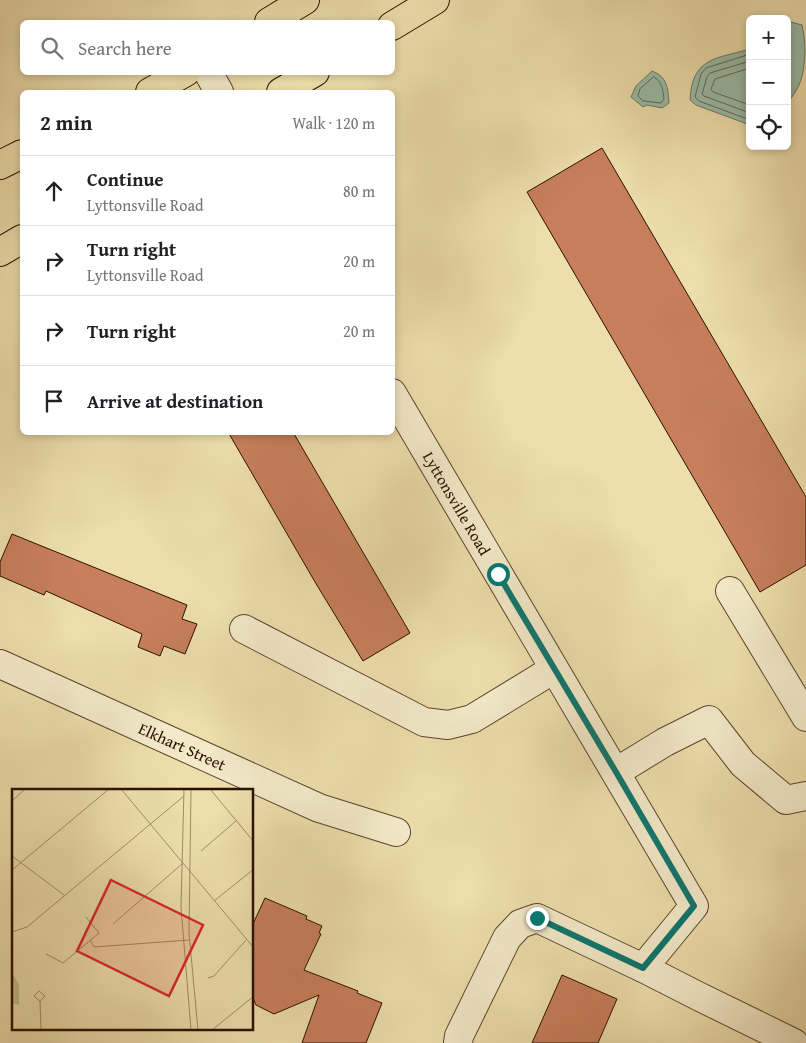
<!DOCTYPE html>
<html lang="en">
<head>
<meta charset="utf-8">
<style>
	:root { --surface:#fff; --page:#f6f6f6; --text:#202124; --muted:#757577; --line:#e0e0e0 }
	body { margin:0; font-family:"Gentium Book Plus",serif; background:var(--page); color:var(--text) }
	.controls { position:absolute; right:15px; top:15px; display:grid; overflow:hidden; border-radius:8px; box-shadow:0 2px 8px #0003 }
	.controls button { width:45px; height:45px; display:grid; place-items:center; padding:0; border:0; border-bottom:1px solid var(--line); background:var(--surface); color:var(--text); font:25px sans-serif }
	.stop { position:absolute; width:15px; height:15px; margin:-11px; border:4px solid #0f766e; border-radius:50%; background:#fff }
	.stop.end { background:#0f766e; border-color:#fff; box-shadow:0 1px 5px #0008 }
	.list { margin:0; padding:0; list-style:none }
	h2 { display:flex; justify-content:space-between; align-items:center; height:65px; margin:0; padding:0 20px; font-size:21px }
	h2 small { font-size:16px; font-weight:400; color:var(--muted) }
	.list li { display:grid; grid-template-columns:32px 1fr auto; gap:15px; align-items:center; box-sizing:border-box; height:70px; padding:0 20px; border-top:1px solid var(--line) }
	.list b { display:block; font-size:19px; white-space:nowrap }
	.list p { margin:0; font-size:16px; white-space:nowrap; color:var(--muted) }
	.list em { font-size:16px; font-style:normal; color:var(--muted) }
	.icon { flex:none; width:28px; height:28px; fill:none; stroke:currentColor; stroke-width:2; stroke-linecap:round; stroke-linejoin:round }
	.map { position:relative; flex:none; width:806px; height:1043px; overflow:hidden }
	.search { position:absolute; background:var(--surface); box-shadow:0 2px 8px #0003; left:20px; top:20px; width:375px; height:55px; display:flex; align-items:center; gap:12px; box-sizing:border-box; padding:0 18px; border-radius:8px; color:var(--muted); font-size:19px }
	.panel { position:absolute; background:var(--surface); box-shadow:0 2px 8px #0003; left:20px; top:90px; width:375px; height:345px; border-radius:8px }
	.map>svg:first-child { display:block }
</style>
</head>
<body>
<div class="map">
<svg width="806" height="1043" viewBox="0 0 806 1043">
	<rect width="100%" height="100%" fill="#eddeac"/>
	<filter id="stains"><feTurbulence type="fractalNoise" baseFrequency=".004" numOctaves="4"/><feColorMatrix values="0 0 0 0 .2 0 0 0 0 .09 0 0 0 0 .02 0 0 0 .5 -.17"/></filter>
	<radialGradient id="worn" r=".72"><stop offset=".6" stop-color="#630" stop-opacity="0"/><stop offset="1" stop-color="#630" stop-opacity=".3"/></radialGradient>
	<!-- water -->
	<path fill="#99bca8" stroke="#6d7765" d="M 787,21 L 802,25 C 806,41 806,64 801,80 C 798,89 792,97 787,104 Z
		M 750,49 L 750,125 L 696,105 L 690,100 C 692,57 716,59 750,49 Z
		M 652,71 C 667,77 668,87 669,103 L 662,108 L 647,105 L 643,107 L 631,97 L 636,86 Z"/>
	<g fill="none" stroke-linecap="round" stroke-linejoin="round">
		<!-- shore -->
		<path stroke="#626654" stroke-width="1" d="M 750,54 L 706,68 L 701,74 L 695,97 L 699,101 L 750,120
			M 750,61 L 710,73 L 707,77 L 702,94 L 704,96 L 750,113
			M 750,68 L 715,79 L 711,89 L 713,92 L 750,105
			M 654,77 C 662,81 663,91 664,99 L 661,103 L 643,101 L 638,96 L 640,89 Z"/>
	</g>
	<!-- building -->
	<path fill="#c77e5b" stroke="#2b1000" d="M 602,148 L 806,497 L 806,565 L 760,592 L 527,192 Z
		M 228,432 L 293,432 L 410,633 L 363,661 L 315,582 Z
		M 12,534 L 187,605 L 182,619 L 197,624 L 185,654 L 164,646 L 160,656 L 138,647 L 142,634 L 46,591 L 44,595 L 0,576 L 0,562 Z
		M 265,898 L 307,916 L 306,919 L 322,926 L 319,933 L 321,934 L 304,970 L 358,991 L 357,993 L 382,1003 L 366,1043 L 302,1043 L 319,995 L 274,1014 L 256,1005 L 252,996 L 252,926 Z
		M 562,975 L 617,999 L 598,1043 L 532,1043 Z"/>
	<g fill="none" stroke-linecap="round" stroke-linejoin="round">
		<!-- minor casing -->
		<g stroke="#5c442b" stroke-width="30">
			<g id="minor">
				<path d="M 208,72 L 219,92"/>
				<path id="s1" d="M 392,393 L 694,906 L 643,968"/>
				<path d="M 730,591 L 806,717"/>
				<path d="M 244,629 L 424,722 L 448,725 L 472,719 L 554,669"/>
				<path id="s2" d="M 0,664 L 319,808 L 396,832"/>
				<path d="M 616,772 L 665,742 L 709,720 L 743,764 L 786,800 L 806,796"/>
				<path d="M 458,1043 L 459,1036 L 507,938 L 520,924 L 537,918 L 643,968 L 700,997 L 794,1043"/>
			</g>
		</g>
		<!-- major casing -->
		<g stroke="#2b1000" stroke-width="30">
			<path id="major" d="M 269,22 L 305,0
				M 392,26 L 435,0
				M 150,92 L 186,72
				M 281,92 L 315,72
				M 0,165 L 22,154
				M 0,252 L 22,239"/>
		</g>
		<!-- minor -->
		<use href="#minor" stroke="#f3eac9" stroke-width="28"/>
		<!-- major -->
		<use href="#major" stroke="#eddeac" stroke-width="28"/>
	</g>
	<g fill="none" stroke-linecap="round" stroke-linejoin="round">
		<!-- route -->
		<path stroke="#0f766e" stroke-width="6" d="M 498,574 L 616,772 L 694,906 L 643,968 L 537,918"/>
	</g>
	<g text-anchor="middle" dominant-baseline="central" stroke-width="4" stroke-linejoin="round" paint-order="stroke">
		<!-- street labels -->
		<g font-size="16" fill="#2b1000" stroke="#f3eac9">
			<text stroke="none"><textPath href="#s1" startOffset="128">Lyttonsville Road</textPath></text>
			<text stroke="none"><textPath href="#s2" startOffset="200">Elkhart Street</textPath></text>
		</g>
	</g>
	<!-- overview -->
	<g transform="translate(12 789)">
		<rect width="241" height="241" fill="#eddeac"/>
		<path d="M 0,184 L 7,195 L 7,216 L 0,214 Z" fill="#bec086"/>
		<path fill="none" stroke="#9f8c67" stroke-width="1" d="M 109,0 L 242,159M 172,0 L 169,118 L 179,241M 179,0 L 177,144 L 186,241M 198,0 L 242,53M 0,12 L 13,0M 189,62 L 224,32M 0,67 L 52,106M 0,81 L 97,0M 202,112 L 242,80M 101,135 L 170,75M 0,143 L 15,138 L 172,7M 78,151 L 82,158 L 177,151M 34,165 L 51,174 L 87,144 L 74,128M 196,189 L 202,187 L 234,151M 28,212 L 33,207 L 27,202 L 22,207 L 28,212 L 29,241M 56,241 L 84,241M 200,241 L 242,207"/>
		<path fill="#d62828" fill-opacity="0.15" stroke="#d62828" stroke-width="2.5" d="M 99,91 L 191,136 L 157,207 L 65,162 Z"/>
		<rect width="241" height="241" fill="none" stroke="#2b1000" stroke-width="2.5"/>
	</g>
	<rect width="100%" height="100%" filter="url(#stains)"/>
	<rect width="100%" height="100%" fill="url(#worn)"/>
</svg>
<div class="controls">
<button>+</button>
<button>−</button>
<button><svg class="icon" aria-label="locate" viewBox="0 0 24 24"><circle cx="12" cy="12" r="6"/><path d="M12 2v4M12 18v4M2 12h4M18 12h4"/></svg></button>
</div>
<div class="stop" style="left:498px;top:574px"></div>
<div class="stop end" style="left:537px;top:918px"></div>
<div class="search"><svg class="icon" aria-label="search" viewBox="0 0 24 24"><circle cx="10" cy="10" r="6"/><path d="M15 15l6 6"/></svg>Search here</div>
<section class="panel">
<h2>2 min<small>Walk · 120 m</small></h2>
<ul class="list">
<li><svg class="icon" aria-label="ahead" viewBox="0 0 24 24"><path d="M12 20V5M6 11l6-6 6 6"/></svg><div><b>Continue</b><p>Lyttonsville Road</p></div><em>80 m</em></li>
<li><svg class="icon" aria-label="right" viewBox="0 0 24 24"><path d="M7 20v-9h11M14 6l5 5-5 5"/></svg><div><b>Turn right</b><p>Lyttonsville Road</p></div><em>20 m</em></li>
<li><svg class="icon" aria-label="right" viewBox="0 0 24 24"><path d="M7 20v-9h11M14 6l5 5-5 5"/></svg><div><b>Turn right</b></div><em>20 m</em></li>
<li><svg class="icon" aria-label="arrive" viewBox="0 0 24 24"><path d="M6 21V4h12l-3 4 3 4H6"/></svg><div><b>Arrive at destination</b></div></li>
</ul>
</section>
</div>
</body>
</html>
